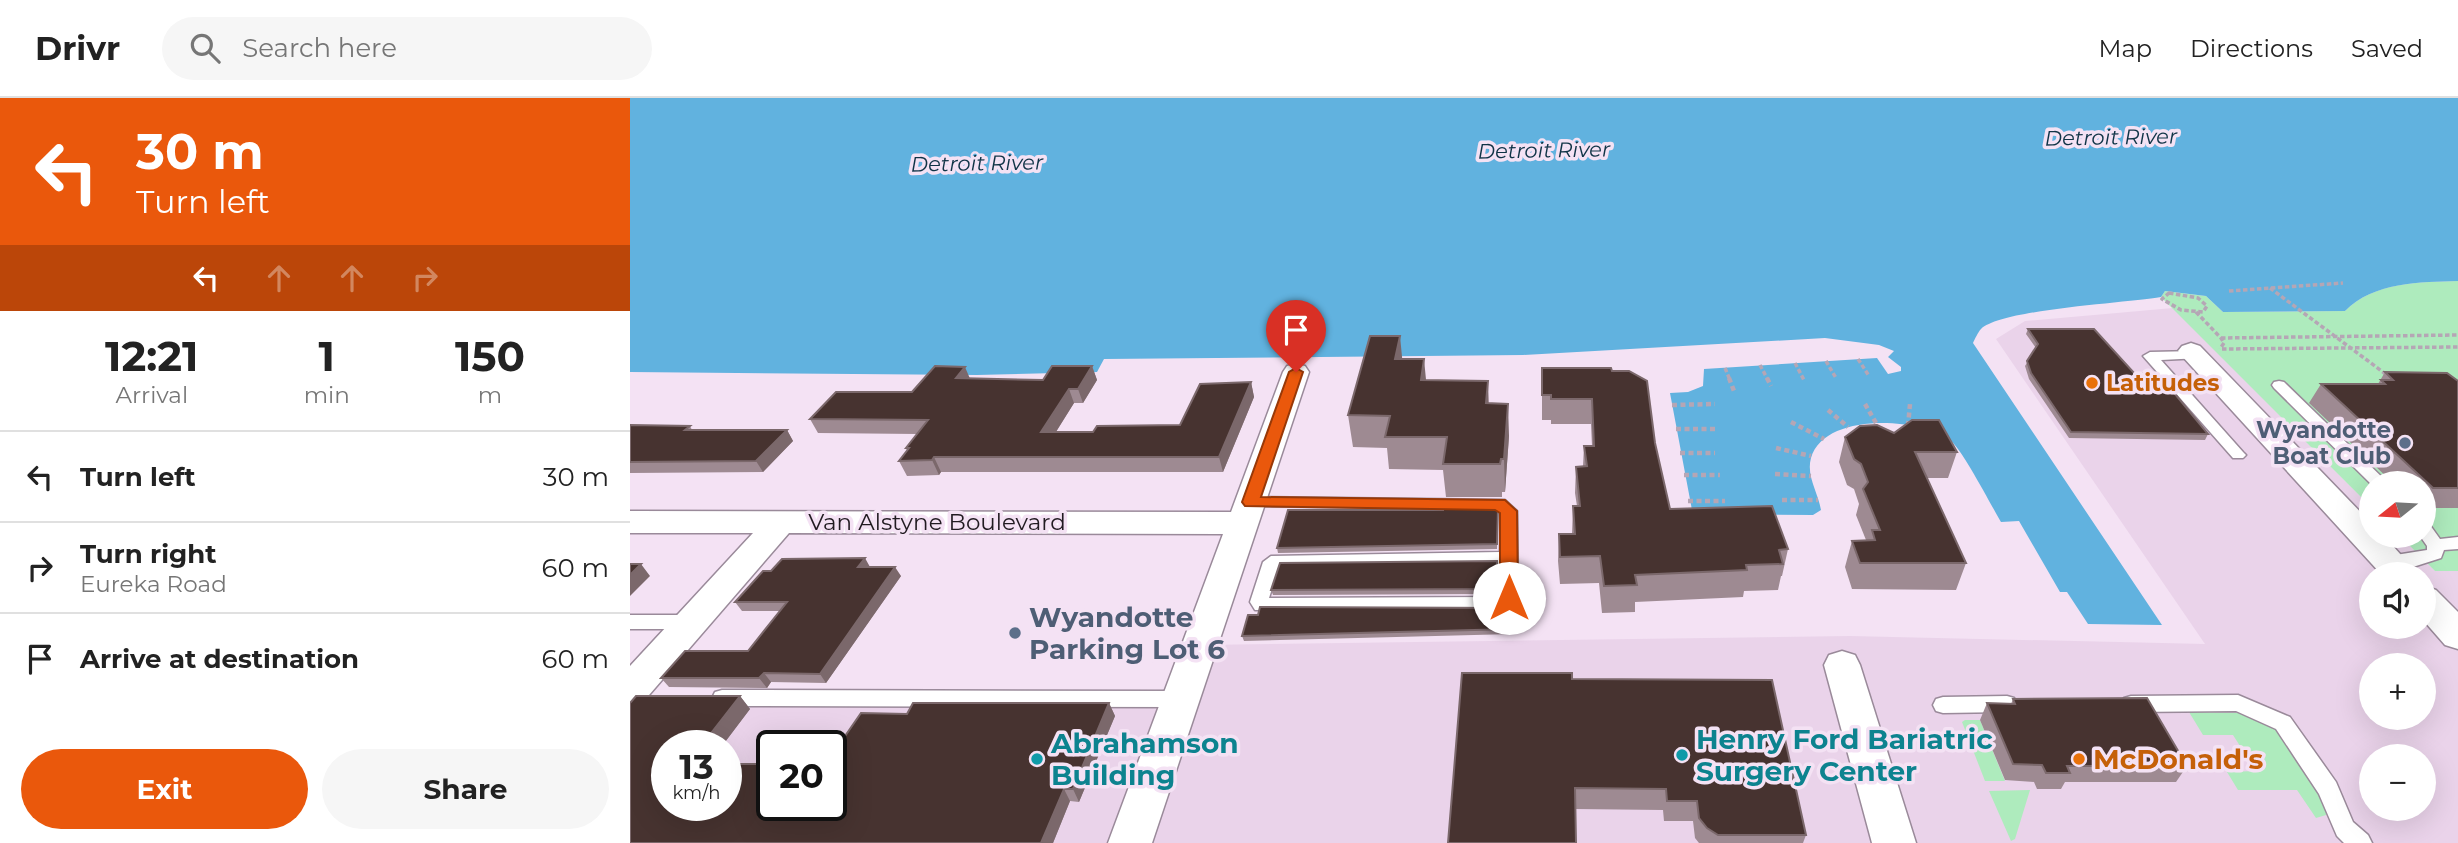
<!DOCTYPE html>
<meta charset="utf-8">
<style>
:root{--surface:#fff;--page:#f6f6f6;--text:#222;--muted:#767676;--line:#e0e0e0;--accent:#ea580c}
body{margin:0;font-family:Montserrat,sans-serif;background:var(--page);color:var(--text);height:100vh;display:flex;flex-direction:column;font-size:26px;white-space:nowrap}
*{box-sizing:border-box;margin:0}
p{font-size:23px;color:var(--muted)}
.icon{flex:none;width:38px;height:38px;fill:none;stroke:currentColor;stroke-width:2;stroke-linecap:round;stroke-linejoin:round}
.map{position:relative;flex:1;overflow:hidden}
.drawer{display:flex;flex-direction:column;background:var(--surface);width:630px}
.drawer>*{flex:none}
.banner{background:#ea580c;color:#fff;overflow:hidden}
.needle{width:46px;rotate:252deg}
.buttons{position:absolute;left:1729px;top:373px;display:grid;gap:14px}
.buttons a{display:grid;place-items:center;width:77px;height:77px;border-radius:50%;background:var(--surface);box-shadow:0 7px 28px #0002;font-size:35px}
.speed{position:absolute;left:21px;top:632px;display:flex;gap:14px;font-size:35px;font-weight:700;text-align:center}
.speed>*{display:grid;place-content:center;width:91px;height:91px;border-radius:50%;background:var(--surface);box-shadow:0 7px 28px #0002;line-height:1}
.speed small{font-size:18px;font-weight:400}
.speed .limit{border:4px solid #111;border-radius:10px;background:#fff;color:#111}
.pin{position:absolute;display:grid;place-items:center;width:60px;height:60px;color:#fff;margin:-72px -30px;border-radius:50% 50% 50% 0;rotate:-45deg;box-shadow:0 0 7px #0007}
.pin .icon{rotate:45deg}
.me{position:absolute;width:77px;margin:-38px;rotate:0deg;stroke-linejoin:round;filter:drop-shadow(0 0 5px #0008)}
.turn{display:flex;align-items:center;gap:24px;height:147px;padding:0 21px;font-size:32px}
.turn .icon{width:91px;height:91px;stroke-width:2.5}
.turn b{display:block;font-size:49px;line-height:60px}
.lanes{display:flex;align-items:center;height:66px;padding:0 21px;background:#0003;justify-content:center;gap:35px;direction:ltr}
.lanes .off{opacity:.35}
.eta{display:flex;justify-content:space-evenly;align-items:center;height:119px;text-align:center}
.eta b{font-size:42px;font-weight:700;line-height:49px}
.primary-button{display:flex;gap:14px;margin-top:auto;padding:14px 21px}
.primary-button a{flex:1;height:80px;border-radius:42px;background:var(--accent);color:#fff;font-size:28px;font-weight:700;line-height:80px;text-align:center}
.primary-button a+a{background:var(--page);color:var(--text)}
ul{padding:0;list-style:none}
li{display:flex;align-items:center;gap:21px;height:91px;padding:0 21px;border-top:2px solid var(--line)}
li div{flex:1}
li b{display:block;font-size:26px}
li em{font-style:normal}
header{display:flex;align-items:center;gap:42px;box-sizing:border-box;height:98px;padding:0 35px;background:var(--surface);border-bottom:2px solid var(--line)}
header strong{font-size:33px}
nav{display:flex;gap:38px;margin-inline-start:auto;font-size:24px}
.search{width:490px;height:63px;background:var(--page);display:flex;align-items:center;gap:18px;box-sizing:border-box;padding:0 24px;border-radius:38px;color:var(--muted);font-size:26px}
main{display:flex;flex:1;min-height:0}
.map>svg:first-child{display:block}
.built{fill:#ead3ea;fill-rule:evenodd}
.green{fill:#aeebbd}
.water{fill:#61b2df}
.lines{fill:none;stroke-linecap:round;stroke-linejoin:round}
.lane-casing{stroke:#9a8a9a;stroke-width:3}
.street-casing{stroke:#9a8a9a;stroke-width:3}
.path-far1{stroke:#b5a6b5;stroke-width:3.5;stroke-dasharray:4.5 2.5;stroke-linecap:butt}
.path{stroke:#b5a6b5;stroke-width:4.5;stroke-dasharray:5 3.5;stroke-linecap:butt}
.lane{fill:#fff;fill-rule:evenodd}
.street{fill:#fff;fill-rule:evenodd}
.wall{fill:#9e8a92}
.shaded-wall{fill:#7b686b}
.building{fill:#473330;stroke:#7b686b;stroke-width:2}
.route{fill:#ea580c;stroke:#983908;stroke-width:2}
.food-dot{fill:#e8710a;stroke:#f4e2f4;stroke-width:2.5}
.service-dot{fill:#5c6f8a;stroke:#f4e2f4;stroke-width:2.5}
.culture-dot{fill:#0f9aa8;stroke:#f4e2f4;stroke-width:2.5}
.labels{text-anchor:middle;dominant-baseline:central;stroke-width:7;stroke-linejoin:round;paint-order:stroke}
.far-water-label{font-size:21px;font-style:italic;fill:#0f3346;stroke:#f4e2f4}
.food-label{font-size:23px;font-weight:bold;fill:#c56008;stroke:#f4e2f4;text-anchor:start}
.service-label{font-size:23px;font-weight:bold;fill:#4e5e75;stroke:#f4e2f4;text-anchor:end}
.street-label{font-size:23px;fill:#211b21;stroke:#f4e2f4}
.near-service-label{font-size:28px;font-weight:bold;fill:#4e5e75;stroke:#f4e2f4;text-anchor:start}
.near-culture-label{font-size:28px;font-weight:bold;fill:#0d838f;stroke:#f4e2f4;text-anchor:start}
.near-food-label{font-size:28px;font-weight:bold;fill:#c56008;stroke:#f4e2f4;text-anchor:start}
</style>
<header>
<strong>Drivr</strong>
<div class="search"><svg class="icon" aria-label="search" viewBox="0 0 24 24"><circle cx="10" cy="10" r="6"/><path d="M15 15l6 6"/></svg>Search here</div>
<nav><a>Map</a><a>Directions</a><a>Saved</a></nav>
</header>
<main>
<section class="drawer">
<div class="banner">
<div class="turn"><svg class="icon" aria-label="left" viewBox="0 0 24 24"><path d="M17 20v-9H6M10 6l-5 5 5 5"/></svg><div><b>30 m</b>Turn left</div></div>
<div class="lanes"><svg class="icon" aria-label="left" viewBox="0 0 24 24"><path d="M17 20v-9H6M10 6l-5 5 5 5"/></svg><svg class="icon off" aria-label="ahead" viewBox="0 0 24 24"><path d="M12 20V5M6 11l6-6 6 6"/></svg><svg class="icon off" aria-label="ahead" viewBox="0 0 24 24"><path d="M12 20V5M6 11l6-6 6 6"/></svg><svg class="icon off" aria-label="right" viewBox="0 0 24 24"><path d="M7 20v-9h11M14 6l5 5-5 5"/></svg></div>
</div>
<div class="eta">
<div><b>12:21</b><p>Arrival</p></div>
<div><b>1</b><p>min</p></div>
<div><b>150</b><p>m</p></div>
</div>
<ul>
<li><svg class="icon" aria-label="left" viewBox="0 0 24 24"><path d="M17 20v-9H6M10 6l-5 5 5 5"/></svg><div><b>Turn left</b></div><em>30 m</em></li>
<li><svg class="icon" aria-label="right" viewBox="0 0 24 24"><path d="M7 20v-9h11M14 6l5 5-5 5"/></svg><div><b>Turn right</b><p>Eureka Road</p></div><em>60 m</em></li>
<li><svg class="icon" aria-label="arrive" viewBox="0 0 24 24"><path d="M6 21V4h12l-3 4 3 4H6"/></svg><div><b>Arrive at destination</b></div><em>60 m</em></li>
</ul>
<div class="primary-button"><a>Exit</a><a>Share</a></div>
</section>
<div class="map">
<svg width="1828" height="745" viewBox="0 0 1828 745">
<rect width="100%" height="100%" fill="#f4e2f4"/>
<path class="built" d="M1543,210L1741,409V438H1770L1805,473H1828V745H0V600L551,601L570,547L1220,538L1575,546L1366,241L1395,223ZM1741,476H1794V528H1741ZM1741,567H1794V620H1741ZM37,648H96V707H37ZM142,648H201V707H142ZM1741,658H1794V710H1741Z"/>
<path class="green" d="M1828,183V473H1805L1770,438H1794V385H1741V409L1531,199L1535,193L1576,198L1593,214L1715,213C1743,184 1790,184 1828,183Z
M1559,614L1615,615L1646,629L1694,693L1698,712L1696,717L1686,720L1667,692H1608L1597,674L1626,673L1603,637H1573Z
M1335,622H1350L1375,683H1355L1332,624Z
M1400,692L1385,741L1381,743L1359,693Z"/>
<path class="water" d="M0,0H1828V183C1791,184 1743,184 1715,213L1593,214L1576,198L1535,193L1531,199C1497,205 1372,211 1351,231C1348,234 1345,241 1343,245L1532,527L1458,526L1437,494H1430L1389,423L1371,424C1361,407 1332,351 1320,342C1289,319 1194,314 1181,360C1176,378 1188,394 1191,412L1183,417L1072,416L1062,412L1040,295L1058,294L1073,288L1074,271L1247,260L1258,276L1271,273V269L1258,259L1264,253L1249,247L1195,240L893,257L474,261L467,274L347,277L0,274Z"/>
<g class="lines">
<g class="lane-casing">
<path id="lane" d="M1566,253L1571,254L1573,257L1571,260L1531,262L1613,354L1616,357L1613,360H1603L1513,258L1520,254Z
M1649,283L1654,284L1758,385L1741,386L1644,290L1642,287L1644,284Z
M621,399L875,402L887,413L888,500L885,505L863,513L625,512L620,504L633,464L641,458L870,454L871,415L865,411L615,408L613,404L615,400ZM870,466V496L862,499L639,500L649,468Z
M1794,425L1800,427L1810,441L1828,439V451L1814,452L1811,460L1786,468L1753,467L1750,463L1753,459L1797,452V448L1790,438H1794Z
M0,517H61L68,519L70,524L68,529L61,531H0Z
M92,592L552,593L559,595L562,601L559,607L552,609L92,608L85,606L82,600L85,594Z
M1608,597L1660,619L1706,684L1723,724L1738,737L1742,745H1714L1707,738L1689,696L1646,631L1606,613L1501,614L1494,612L1491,606L1494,600L1501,598Z
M1377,598L1384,600L1387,606L1384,612L1377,614L1313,615L1306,613L1303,607L1306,601L1313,599Z"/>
</g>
<g class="street-casing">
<path id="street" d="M1561,245L1570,248L1741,425V438H1754L1788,476H1751L1552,258L1548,253L1552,248Z
M666,266L675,268L679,274L522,745H478L593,436L159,435L13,604L0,608V568L123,435H0V413L601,414L653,274L657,268Z
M1794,488L1806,492L1828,514V551L1815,547L1794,523Z
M1212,553L1225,557L1230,567L1286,745H1242L1194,567L1199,557Z"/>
</g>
<path class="path-far1" d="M1640,190L1757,277
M1599,193L1713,185
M1539,195L1568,200L1577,208L1573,214L1551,212L1532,201Z
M1566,214L1591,240L1594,245L1590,251
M1591,240L1828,237
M1592,251L1828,249
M1228,261L1239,278
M1196,263L1206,280
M1165,265L1174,282
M1130,267L1138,282
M1095,270L1100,282"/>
<path class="path" d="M1099,280L1104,293
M1137,280L1141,288
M1235,306L1246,325
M1042,307L1085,306
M1198,312L1218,329
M1161,324L1194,341
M1278,328L1280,306
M1046,331H1085
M1146,350L1181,358
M1050,355H1085
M1145,376L1181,378
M1054,377H1090
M1152,402H1188
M1058,403H1095"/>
<use href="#lane" class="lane"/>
<use href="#street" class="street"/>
</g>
<path class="wall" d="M1398,231L1504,275L1578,336L1575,342L1439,340L1399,281L1395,268L1406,250L1396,236Z
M773,261L796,282L859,305L879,338L875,394H872V399H816L813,372L759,371L757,350L723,349L718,317Z
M462,268L467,282L453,305H444L426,334H463L550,327L621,284L624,299L593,374H311L309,377L277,378L269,363L277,353L276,350L287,336L188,335L180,321L282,294L340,281L413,282Z
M912,270L982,273L1025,345L1040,411L1158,451L1152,478H1151L1148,492L1114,493L1113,499L1005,504V514L972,515L969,485L930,486L928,463L929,436H942L943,408H947L945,395L946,369L953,368L954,348H962L961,326H921V322H912Z
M1755,274L1828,283V410H1794V385H1763L1679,305L1691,286H1748Z
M0,327L60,328L62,332H157L163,343L133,374L0,375Z
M1264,335L1327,354L1318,380H1297L1336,465L1326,492L1222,491L1215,469L1222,443L1236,442L1226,417L1229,406L1224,391L1217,387L1209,364L1215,339Z
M868,411L867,451L648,455L647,450Z
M867,463V494L862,496L643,497L641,492Z
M240,469L271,478L196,585L141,584L137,590L39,589L31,580L118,553L150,513H112L105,504Z
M883,510V536L614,543L612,538Z
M942,581L1176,737L1173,745H1069L1065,740L1063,723H1034L1033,712L945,711Z
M6,598H110L120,611L92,648H37V707H96V666H142V707H201V648H156L161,641H213L231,615L277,616L283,605H479L485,618L449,704L440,703L423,745H0V605Z
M1383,601L1557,668L1546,684H1435L1431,691H1407L1404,684L1375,682L1350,622L1357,605L1381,606Z"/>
<path class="shaded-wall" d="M770,238L773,269L765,261Z
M794,261L797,292L791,282Z
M462,268L467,282L453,305L448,291Z
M335,269L341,283L326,280Z
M858,283L859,314L856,305Z
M621,284L624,299L593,374L589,359Z
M439,291L444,305L417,348L411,334Z
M878,306L879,338L875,394L874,361Z
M157,332L163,343L133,374L126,363Z
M304,359L311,374L309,377L302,362Z
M235,460L240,469H228Z
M867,463V494L862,496L861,491Z
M11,466L20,478L0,498V477Z
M265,469L271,478L196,585L190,576Z
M134,575L141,584L137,590L129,580Z
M110,598L120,611L92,648H71Z
M479,605L485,618L449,704L443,691Z
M434,691L440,703L423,745H411Z"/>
<path class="building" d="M1398,231H1464L1504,275H1521L1529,284L1536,285L1578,336L1441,334L1401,275L1397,263L1408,246Z
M740,238H770L765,261H794L791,282L858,283L856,305L878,306L874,361H871L870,366H813L817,339H755L760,318L718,317Z
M305,268L335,269L326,280L413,282L422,268H462L448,291H439L411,334H463L467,328L550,327L570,286L621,284L589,359H304L302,362L269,363L279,350H276L298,322L180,321L206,294H282Z
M912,270H981L982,273H999L1017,283L1025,345L1040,411L1142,408L1158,451L1149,452L1153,466L1116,467L1117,472L1005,477L1007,487L974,488L970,458L930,459L929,436H945L943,408H950L946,369L957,368L954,348H964L962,301H921V297H912Z
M1755,274L1817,275L1828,283V390H1803L1691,286H1755L1751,282H1763Z
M1282,322H1309L1327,354H1285L1336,465H1230L1222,443L1245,442L1242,432H1250L1233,391L1238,384L1231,366L1224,361L1215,339L1230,328L1247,327L1264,335Z
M0,327L60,328L55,332H157L126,363L0,364Z
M813,407L864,408L868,411L867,446L647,450L658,412H813Z
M235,460L228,469H265L190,576L134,575L129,580H31L55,553H118L157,504H105L133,473H141L152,461Z
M867,463V488L861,491L641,492L650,465Z
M0,466H11L0,477Z
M630,509L883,510V531L612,538L618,517H628Z
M832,575H942V581L1142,582L1176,737H1088L1077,730L1069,720L1067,703H1037L1036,691L945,690L946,745H818Z
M6,598H110L71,648H37V707H96V666H142V707H201V648H156L161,641H213L231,615L277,616L283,605H479L443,691H434L411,745H0V605Z
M1517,600L1557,668H1437L1440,675H1416L1412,667L1383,666L1357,605L1385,606L1383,601Z"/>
<path class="route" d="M666,270L673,274L631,399L875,402L887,413L888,500L885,504L879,506L870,500V415L865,412L615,408L612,404L659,274Z"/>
<g class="food-dot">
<circle cx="1462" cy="285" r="7"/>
<circle cx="1449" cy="661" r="7"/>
</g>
<g class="service-dot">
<circle cx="1775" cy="345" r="7"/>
<circle cx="385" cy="535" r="7"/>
</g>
<g class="culture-dot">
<circle cx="1052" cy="657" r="7"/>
<circle cx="407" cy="661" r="7"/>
</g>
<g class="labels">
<g class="far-water-label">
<text transform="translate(1481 39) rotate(-1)">Detroit River</text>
<text transform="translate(914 52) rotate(-1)">Detroit River</text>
<text transform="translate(347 65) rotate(-1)">Detroit River</text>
</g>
<g class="food-label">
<text x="1476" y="285">Latitudes</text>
</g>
<g class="service-label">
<text x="1761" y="332">Wyandotte<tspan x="1761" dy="26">Boat Club</tspan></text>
</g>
<g class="street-label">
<text x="307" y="424">Van Alstyne Boulevard</text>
</g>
<g class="near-service-label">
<text x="399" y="519">Wyandotte<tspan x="399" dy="32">Parking Lot 6</tspan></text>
</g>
<g class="near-culture-label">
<text x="1066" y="641">Henry Ford Bariatric<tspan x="1066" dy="32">Surgery Center</tspan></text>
<text x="421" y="645">Abrahamson<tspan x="421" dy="32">Building</tspan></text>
</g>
<g class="near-food-label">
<text x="1463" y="661">McDonald's</text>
</g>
</g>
</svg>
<div class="buttons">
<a><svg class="needle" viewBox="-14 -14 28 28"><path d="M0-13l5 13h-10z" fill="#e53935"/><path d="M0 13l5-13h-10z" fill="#767676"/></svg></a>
<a><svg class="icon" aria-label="sound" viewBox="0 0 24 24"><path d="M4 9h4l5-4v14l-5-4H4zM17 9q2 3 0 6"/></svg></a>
<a>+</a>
<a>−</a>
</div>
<div class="speed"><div>13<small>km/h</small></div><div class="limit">20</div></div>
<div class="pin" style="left:666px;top:274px;background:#d93025"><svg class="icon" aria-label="arrive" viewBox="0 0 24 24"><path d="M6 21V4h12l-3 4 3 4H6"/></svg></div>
<svg class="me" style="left:879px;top:500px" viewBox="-20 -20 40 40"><circle r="19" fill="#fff"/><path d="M0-13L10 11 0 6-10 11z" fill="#ea580c"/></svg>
</div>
</main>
